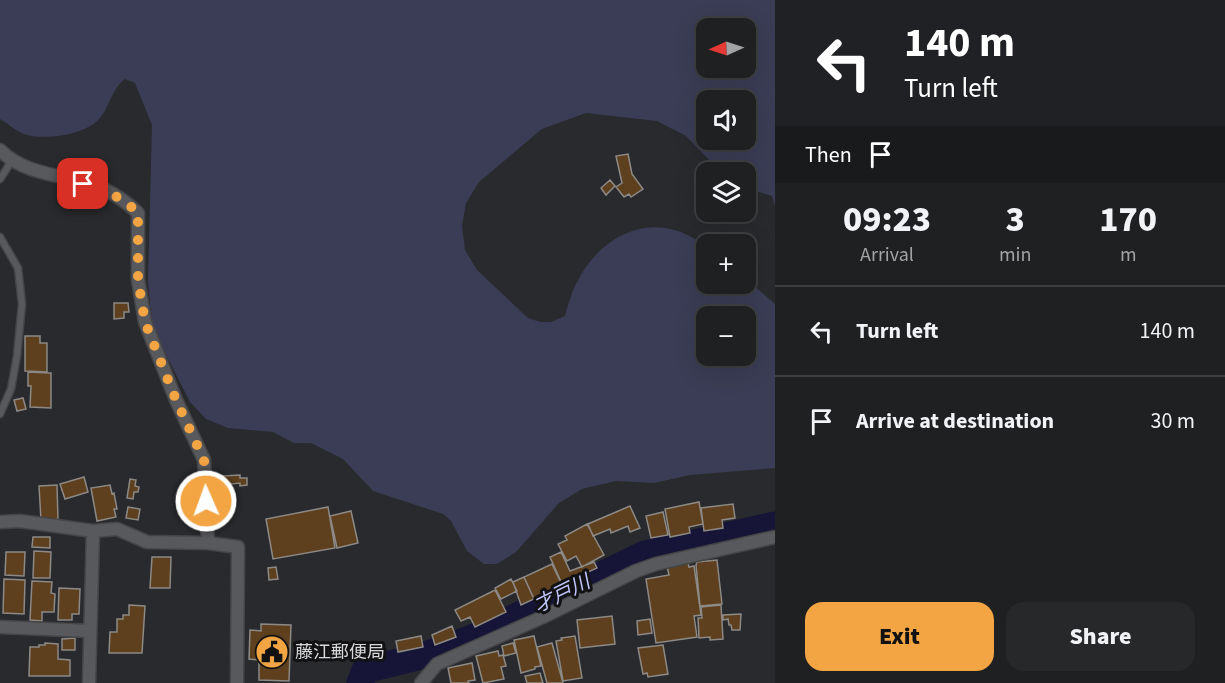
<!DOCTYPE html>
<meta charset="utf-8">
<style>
:root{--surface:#1f2022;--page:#27282a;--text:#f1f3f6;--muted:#a1a3a5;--line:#3c3e40;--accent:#f3a443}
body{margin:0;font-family:"Source Sans 3","Noto Sans JP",sans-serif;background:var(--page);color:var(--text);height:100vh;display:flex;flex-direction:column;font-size:22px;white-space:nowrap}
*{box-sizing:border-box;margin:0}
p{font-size:20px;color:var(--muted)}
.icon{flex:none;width:33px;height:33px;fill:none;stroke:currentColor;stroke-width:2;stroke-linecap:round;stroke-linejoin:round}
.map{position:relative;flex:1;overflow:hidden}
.side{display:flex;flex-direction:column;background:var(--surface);width:450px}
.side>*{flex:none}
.hud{background:#202124;color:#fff;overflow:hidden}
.needle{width:39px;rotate:267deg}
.fabs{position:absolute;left:696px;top:18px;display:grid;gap:12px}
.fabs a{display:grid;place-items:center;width:60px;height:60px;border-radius:12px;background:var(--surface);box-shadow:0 6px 24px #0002,0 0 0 2px var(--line);font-size:30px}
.pin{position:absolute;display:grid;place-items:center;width:51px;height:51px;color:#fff;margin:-26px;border-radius:12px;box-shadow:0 3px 9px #0006}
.me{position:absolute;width:66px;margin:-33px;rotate:358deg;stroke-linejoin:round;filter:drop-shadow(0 0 4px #0008)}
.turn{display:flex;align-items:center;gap:21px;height:126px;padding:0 30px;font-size:27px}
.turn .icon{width:78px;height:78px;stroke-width:2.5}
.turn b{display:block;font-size:42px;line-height:51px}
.then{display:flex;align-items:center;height:57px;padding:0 30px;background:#0003;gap:12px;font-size:22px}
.eta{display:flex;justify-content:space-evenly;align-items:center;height:102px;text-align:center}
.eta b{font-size:36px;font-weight:800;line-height:42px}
.primary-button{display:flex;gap:12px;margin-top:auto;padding:12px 30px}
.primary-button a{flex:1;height:69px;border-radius:18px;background:var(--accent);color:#111;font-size:24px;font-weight:800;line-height:69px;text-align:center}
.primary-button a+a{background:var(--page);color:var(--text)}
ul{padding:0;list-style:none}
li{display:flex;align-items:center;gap:18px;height:90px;padding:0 30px;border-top:2px solid var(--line)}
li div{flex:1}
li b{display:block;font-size:22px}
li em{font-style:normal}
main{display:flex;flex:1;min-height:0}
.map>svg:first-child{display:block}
.green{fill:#3b3d56;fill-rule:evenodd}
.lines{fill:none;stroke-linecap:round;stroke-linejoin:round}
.river{stroke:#161537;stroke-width:27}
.building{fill:#5e401e;stroke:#8c8986;stroke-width:1.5}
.service-casing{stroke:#454548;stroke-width:9}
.minor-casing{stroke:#454548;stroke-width:15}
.service{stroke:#58595c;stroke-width:6}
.minor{stroke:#58595c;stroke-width:12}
.route{stroke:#f3a443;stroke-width:10;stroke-dasharray:0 18}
.labels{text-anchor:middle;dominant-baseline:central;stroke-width:6;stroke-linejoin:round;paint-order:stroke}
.poi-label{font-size:18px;fill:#d7d8da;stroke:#121214;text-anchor:start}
.water-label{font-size:20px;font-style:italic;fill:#c0c5fb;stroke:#121214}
</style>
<main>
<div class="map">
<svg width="775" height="683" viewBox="0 0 775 683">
<rect width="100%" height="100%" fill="#292a2d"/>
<path class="green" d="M0,0H775V206L772,196L746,188V172H721L686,136L657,121L586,113L542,129L479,182L466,203L462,226L465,250L477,270L528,318L540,322H551L565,316C568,305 571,294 576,284C601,232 658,207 706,247V284H746V279L775,304V468L690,475L654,483L616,481L582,489L559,503L516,552L497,564H484L467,551L451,521L443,514L373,491L343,459L311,443H294L273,432L228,428L206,419L190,402L152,327L148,281L152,125L135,83L125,79C111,90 110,106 100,118C86,135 44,141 24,134C16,131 7,123 0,119ZM706,28H746V68H706ZM706,100H746V140H706ZM706,316H746V356H706Z"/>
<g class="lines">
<path class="river" d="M360,683L365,670L422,656L470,639L645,554L775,525"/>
</g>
<path class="building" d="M628,154L632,174L643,189L631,197L629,194L624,197L616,187L622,183L616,156Z
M610,180L615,186L606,195L601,188Z
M114,303H128L129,312H124V318L114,319Z
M25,336H40V343H47V372L25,371Z
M28,372L51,373V408L30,407L31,386H28Z
M23,398L26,409L17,411L14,400Z
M240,475V478H247V485L240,486V483L223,485L222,476Z
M84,477L88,492L65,499L60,484Z
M130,479L136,480L135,486L139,487L138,492H134L133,499L127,498Z
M57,485L58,519L41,520L39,486Z
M110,485L112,494L114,493L117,509H114L116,517L97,521L91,488Z
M699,502L703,524L689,527L690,533L670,537L665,509Z
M733,504L735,518L722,520L723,528L704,531L701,508Z
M630,506L640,528L630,532L628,526L611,533L610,529L593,536L588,524Z
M128,507L140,509L138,520L126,518Z
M328,507L335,548L273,559L266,519Z
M351,511L358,543L337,548L330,516Z
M663,512L668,535L651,538L646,516Z
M587,524L604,555L582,567L576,556L567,561L558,544L567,540L565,536Z
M33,537H50V548L32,547Z
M34,551L51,552L50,578H33Z
M6,552H25L24,576L5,575Z
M561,552L570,571L594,562L597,568L562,584L550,557Z
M152,557H171L170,588H150Z
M717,560L722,604L700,606L696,565L697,562Z
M688,563L689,567L694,566L701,615L694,616L697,637L656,643L646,579L669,575L667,566Z
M552,564L562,585L534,599L524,577Z
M276,567L278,579L269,580L268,568Z
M524,577L534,599L521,605L513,582Z
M4,579L25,580L24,614L3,613Z
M511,579L517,591L501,599L495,588Z
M32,581L52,582L51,593L55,594L54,612H42V621L30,620Z
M59,588L80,589L79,614H72V620H58Z
M495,590L506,612L475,627L470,617L461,621L455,610Z
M129,605L145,606L142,653H109L110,632H117V619H123V615H129Z
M721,605L723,639L710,640V637L699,638L698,618H702L701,607Z
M741,614L740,630H732L731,625H729L728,619L723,620V615Z
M612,616L615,644L580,648L577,620Z
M650,619L652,633L638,635L637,621Z
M261,624L291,625L289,681L259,680V660L249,659L250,630L261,631Z
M452,626L456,637L435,645L432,635Z
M421,636L423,647L398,652L396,641Z
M534,636L541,666L535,667V669L521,673L514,640Z
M575,636L582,678L563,681L556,641L562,640L561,638Z
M75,638V650H62V639Z
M45,643L58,644V659L70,660V676H29L30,647H39V645H45Z
M513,643L516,653L504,656L502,646Z
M552,643L563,683H547L537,647Z
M663,645L668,674L648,677L647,673L643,674L638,648Z
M498,651L499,656L503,655L506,666L501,667L504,679L483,683L476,656Z
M472,663L475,680L468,681L469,683H451L448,668Z
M540,673L543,683H527L525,676Z"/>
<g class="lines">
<g class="service-casing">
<path id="service" d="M0,179L11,162
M0,237L18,268L22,304L17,356L11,389L0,414"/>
</g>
<g class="minor-casing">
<path id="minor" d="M0,150C28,178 70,174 104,189C116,195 129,204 138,213V280L145,322L176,400L204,460L208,543
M0,522L20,521L93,531L117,529L147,542L208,543L238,547L237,683
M0,627L90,631
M89,683L93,531
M421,683L437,664L543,617L636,571L656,564L775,537"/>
</g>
<use href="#service" class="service"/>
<use href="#minor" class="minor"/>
</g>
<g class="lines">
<path class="route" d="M83,184C104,189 123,198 138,213V280L145,322L176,400L204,460L206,501"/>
</g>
<defs>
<g id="civic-disc" transform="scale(1.725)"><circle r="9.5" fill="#f3a443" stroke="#121214"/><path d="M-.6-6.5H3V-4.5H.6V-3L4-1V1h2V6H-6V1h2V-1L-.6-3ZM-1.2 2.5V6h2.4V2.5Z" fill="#111"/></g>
</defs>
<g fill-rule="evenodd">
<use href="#civic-disc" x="272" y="652"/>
</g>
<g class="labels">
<g class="poi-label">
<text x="295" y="652">藤江郵便局</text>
</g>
<g class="water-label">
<text transform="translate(562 594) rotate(-26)">才戸川</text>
</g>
</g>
</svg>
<div class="fabs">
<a><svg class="needle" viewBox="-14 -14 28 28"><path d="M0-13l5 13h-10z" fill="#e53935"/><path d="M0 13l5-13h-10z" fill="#a1a3a5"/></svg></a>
<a><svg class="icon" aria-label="sound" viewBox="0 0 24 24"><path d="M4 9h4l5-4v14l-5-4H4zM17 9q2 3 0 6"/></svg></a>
<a><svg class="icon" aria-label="layers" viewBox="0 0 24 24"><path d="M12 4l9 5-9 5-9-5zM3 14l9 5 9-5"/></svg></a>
<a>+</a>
<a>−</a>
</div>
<div class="pin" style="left:83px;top:184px;background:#d93025"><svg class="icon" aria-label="arrive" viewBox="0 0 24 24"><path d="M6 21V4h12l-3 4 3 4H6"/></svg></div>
<svg class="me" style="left:206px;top:501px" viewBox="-20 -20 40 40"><circle r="17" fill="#f3a443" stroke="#fff" stroke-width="3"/><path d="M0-11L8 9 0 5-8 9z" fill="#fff"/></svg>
</div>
<section class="side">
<div class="hud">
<div class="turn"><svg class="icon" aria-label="left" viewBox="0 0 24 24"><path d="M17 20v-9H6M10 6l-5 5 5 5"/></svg><div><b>140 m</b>Turn left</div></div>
<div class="then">Then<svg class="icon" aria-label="arrive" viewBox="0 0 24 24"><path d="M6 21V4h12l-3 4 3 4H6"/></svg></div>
</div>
<div class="eta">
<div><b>09:23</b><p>Arrival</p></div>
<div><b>3</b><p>min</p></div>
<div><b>170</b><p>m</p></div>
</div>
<ul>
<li><svg class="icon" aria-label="left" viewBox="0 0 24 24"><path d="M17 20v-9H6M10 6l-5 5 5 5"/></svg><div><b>Turn left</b></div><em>140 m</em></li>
<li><svg class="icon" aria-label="arrive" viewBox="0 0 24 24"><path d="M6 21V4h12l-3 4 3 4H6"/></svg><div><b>Arrive at destination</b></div><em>30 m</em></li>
</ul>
<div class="primary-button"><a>Exit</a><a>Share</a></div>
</section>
</main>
